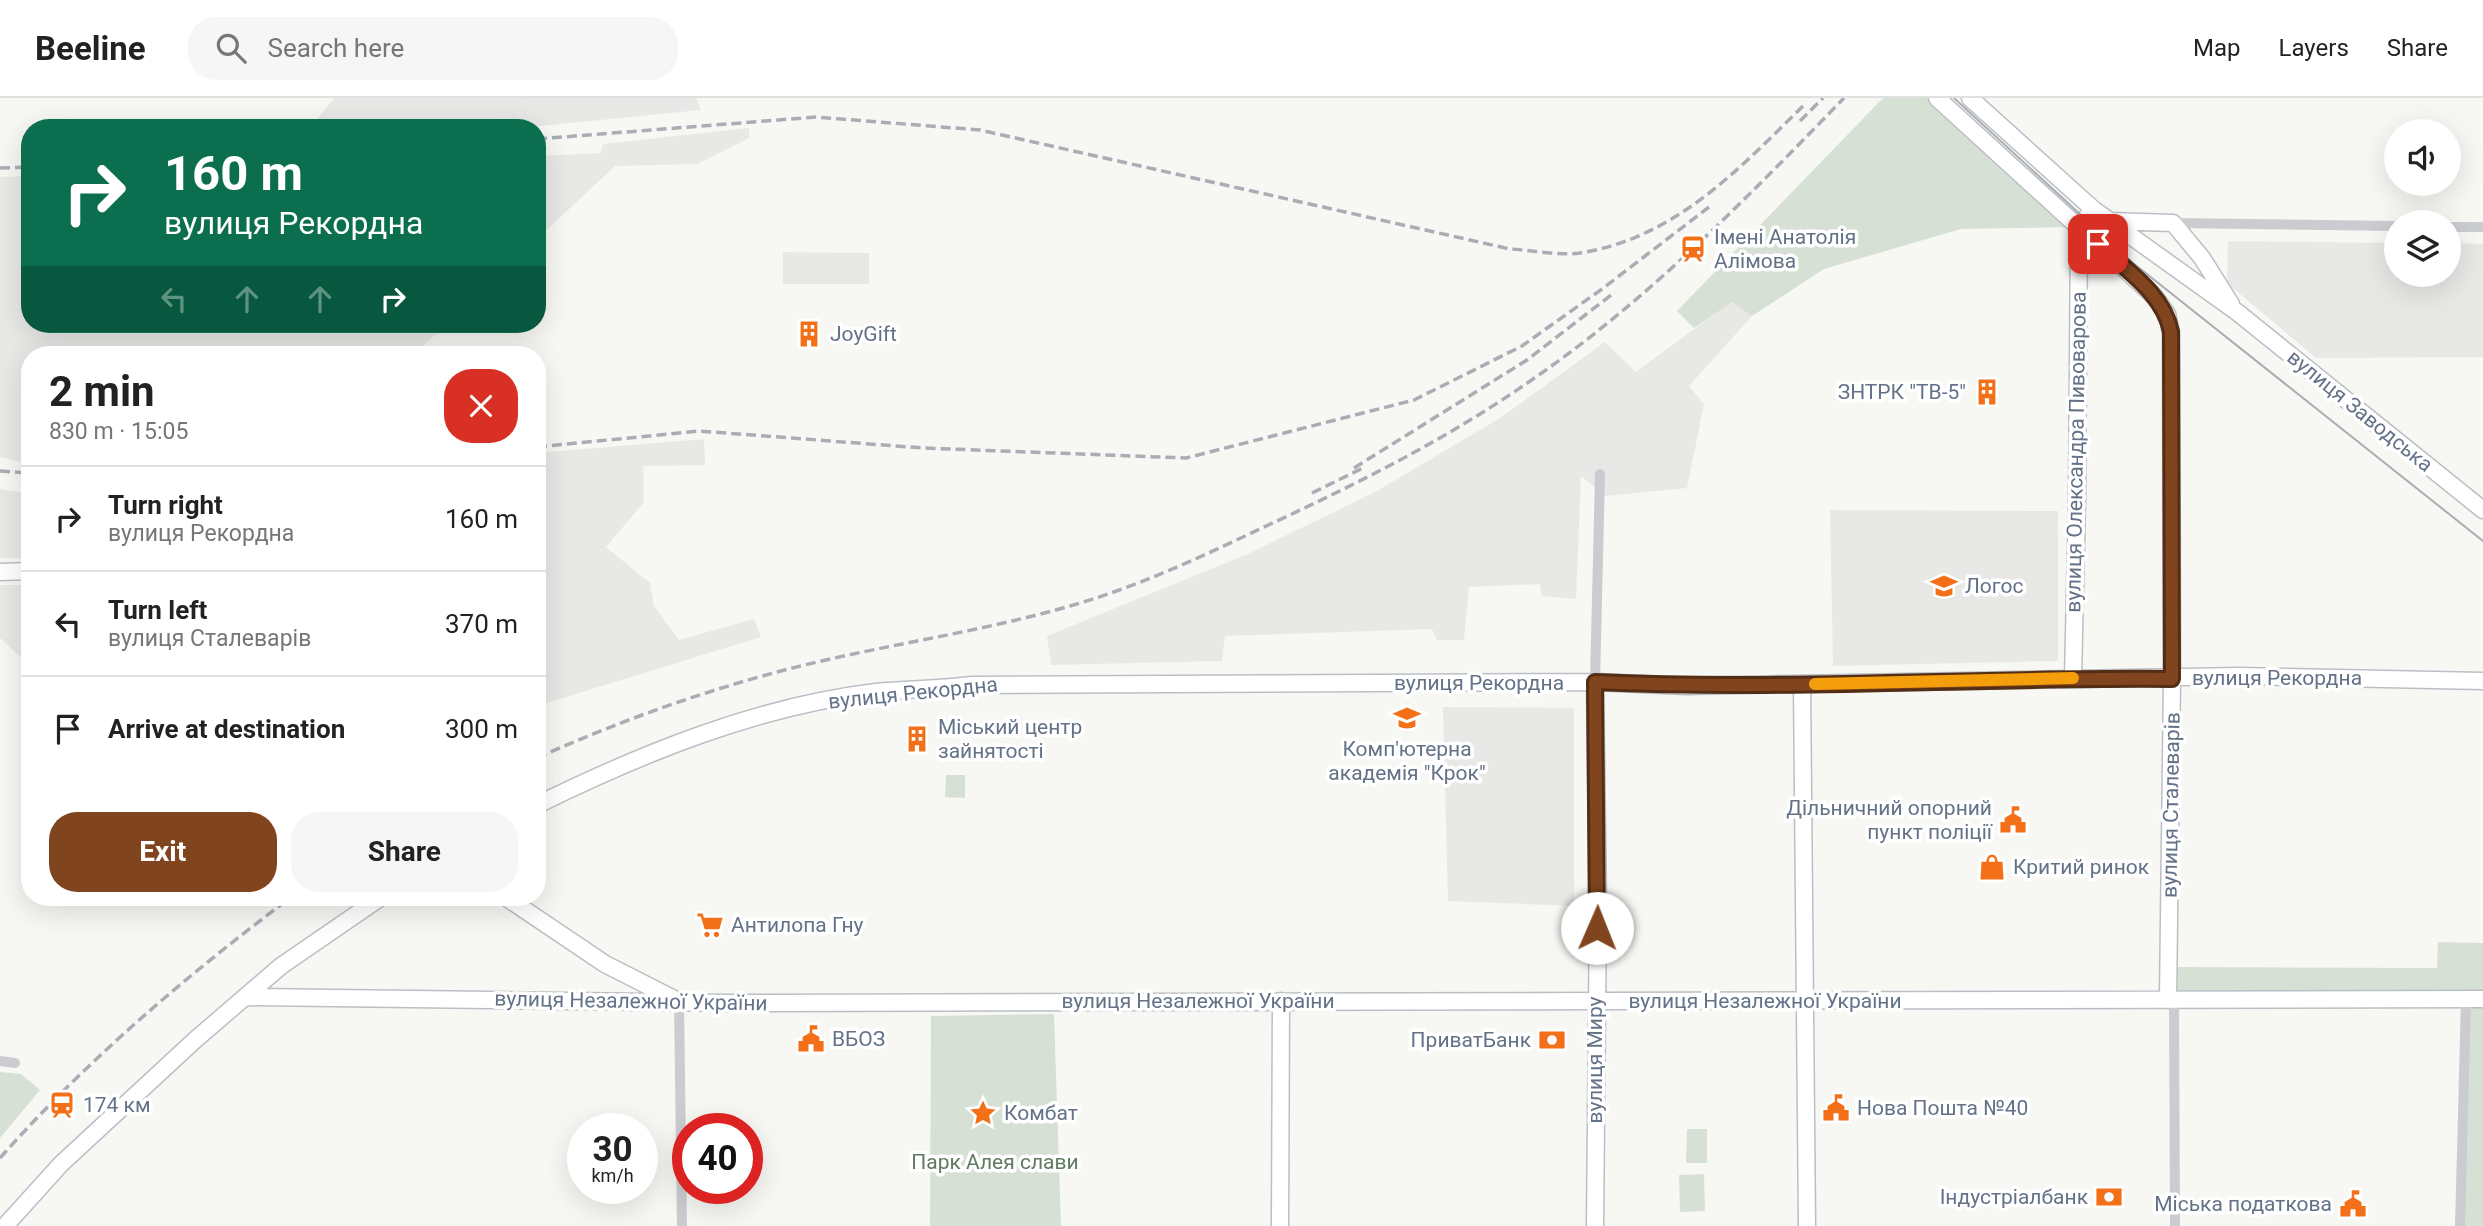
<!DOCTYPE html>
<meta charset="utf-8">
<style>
:root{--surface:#fff;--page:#f6f6f6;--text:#222;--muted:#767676;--line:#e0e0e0;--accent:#80451e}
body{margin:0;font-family:Roboto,sans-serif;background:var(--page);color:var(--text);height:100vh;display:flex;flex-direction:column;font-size:26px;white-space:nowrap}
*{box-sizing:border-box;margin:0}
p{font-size:23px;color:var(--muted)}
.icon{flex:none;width:38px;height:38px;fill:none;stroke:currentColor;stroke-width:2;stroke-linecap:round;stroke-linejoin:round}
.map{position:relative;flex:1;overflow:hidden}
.side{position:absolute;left:21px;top:248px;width:525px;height:560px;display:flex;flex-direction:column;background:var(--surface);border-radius:28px;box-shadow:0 7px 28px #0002}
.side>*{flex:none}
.guide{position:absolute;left:21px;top:21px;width:525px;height:214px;border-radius:28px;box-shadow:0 7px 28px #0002;background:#0b6e4f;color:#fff;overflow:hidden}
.fabs{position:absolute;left:2384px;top:21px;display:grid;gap:14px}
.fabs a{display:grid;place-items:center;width:77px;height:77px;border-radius:50%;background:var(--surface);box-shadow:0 7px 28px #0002;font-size:35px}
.speed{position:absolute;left:567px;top:1015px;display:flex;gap:14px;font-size:35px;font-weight:700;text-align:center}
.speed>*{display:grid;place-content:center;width:91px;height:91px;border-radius:50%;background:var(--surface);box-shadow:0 7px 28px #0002;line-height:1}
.speed small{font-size:18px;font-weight:400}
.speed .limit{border:10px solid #d22;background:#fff;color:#111}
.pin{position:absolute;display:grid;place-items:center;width:60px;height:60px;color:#fff;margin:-30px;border-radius:14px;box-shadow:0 4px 10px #0006}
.me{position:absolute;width:77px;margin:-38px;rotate:1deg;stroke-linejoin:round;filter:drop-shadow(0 0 5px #0008)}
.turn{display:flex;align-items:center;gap:24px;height:147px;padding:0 28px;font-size:32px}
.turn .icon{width:91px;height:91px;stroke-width:2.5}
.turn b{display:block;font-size:49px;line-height:60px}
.lanes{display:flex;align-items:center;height:66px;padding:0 28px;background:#0003;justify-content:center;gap:35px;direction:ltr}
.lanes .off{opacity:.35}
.round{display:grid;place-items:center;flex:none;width:74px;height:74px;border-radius:28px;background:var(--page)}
.head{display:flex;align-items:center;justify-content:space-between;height:119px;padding:0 28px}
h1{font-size:42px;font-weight:700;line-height:52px}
.action{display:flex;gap:14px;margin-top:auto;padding:14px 28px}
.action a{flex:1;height:80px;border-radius:28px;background:var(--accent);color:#fff;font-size:28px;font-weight:700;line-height:80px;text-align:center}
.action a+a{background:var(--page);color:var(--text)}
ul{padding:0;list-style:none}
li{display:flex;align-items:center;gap:21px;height:105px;padding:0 28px;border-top:2px solid var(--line)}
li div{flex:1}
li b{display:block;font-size:26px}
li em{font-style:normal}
header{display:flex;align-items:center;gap:42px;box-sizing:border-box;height:98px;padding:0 35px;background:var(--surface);border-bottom:2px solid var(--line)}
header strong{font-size:33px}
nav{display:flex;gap:38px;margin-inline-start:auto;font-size:24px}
.search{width:490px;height:63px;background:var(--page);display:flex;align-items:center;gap:18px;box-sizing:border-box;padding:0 24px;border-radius:28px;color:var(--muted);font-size:26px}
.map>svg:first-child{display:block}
.built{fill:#e8e8e7}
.green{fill:#d7e0d5}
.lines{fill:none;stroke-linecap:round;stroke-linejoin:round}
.secondary-casing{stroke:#bbbfc5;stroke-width:19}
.street{stroke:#caccd0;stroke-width:10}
.secondary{stroke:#fff;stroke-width:16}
.tram{stroke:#a9adb4;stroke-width:2}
.rail{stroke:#a9adb4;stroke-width:3.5;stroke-dasharray:10 5;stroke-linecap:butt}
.route-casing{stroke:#532d14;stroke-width:18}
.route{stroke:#80451e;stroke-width:12}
.slow{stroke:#f59e0b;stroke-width:12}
.labels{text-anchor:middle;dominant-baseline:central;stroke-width:7;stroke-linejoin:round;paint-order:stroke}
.poi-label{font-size:21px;fill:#647288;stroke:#fff;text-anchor:start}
.street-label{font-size:21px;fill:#647288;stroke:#fff}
.park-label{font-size:21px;fill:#607a5f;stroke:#fff}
</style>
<header>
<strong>Beeline</strong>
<div class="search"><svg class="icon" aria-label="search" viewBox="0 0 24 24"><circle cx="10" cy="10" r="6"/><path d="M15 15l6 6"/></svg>Search here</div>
<nav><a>Map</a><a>Layers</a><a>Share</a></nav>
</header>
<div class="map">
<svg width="2483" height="1128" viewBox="0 0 2483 1128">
<rect width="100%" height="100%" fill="#f7f8f4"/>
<path class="built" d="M334,0H696L701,12L520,30H310Z
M749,30V40L697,66L615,68L537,141V58L601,55L603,46Z
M30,78V226H447L413,257H30V366L0,359V79Z
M2228,143L2396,145V177H2448V145L2483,146V259L2316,260L2227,185Z
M783,154L869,155V186H783Z
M1732,203L1752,218L1689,288L1704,306L1687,390L1605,398L1581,378L1576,501L1542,498L1540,486L1469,489L1464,542H1437L1432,531L1225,538L1222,563L1051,567L1047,538L1250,455L1377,393L1500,320L1605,244L1636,274Z
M704,341L705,367L643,368L644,404L606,449L650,485L654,508L679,542L754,521L761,539L537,608V355Z
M0,391L30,396V460H0Z
M1830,412L2058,413V563L1833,568Z
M0,487H30V568L0,540Z
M1443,609L1574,610V808L1448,803Z"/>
<path class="green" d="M1883,0H1937L2079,129L1961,131L1824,171L1752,218L1732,204L1694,230L1677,213Z
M946,677H965V700L945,699Z
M2438,844L2483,845V896L2177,895V869L2437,870Z
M2466,901H2483V1128H2460Z
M1054,916L1061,1128H930L931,918Z
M0,974L21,976L40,992L0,1040Z
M1687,1031H1707V1065H1686Z
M1704,1076L1705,1113L1680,1114L1679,1077Z"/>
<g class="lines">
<g class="secondary-casing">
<path id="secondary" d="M1937,0L2155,199L2167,216L2171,234L2172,581L2168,902
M1970,0L2093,111
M2109,123L2173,125L2202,160L2231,206
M2079,129L2093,111L2237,214L2483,412
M0,474L30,473
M2073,580L2077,404L2079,129
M1802,586L1807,1128
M537,707C643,655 758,608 876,594C908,591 940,591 972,587L1595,584L1686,588L2239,578L2483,583
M507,800L605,866L674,901
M245,899L729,905L2483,901
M5,1128L61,1066L195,942L281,868L380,800
M1280,1128L1281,903
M1595,1128L1598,808L1595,584"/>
</g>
<path class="street" d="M2173,125L2396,128
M2448,129H2483
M1595,584L1600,376
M2174,902L2175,1128
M679,903L682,1128
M0,963L15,965
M2460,1128L2466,901"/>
<use href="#secondary" class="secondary"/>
<path class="tram" d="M1954,0L2133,165L2483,443"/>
<path class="rail" d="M1800,23L1823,0
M537,41L816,19L980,32L1510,151C1532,152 1558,158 1580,155C1675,140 1738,72 1803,8
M0,70L30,69
M537,349L699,333L923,350L1186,360L1414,302L1522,248L1602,191L1709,109
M1354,370L1527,262L1615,194
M0,373L30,375
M1312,395L1365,369
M537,660C615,625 695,596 777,574C874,548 973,536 1070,508C1137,489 1201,459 1264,429C1357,386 1449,340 1533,281C1648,202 1747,100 1844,0
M0,1060C87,962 186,878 290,800"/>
</g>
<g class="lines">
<g class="route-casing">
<path id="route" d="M1597,830L1595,584C1787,593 1980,579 2172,581L2171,234C2164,196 2126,172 2098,146"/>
</g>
<use href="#route" class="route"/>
<path class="slow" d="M1815,586L2073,580"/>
</g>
<defs>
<g id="station-bare" transform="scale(2.1)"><path d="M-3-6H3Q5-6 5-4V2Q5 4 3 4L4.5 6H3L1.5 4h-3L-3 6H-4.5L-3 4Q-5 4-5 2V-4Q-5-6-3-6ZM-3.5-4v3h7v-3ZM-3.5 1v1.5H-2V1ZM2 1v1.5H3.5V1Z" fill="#f37018" stroke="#fff" stroke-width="2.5" paint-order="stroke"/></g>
<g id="building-bare" transform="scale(2.1)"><path d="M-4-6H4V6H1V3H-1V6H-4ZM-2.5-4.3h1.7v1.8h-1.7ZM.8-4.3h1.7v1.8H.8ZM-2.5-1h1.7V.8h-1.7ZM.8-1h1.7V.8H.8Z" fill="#f37018" stroke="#fff" stroke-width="2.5" paint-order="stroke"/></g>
<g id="school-bare" transform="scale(2.1)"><path d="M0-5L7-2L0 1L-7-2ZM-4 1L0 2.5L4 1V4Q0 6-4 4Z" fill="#f37018" stroke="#fff" stroke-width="2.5" paint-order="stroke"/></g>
<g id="civic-bare" transform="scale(2.1)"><path d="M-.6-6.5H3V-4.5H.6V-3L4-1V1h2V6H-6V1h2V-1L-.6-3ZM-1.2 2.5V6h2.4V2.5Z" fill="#f37018" stroke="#fff" stroke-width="2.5" paint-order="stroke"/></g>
<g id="shop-bare" transform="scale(2.1)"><path d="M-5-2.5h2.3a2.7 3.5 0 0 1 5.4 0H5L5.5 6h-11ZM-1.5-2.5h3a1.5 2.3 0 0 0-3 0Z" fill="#f37018" stroke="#fff" stroke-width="2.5" paint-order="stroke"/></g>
<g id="supermarket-bare" transform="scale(2.1)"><path d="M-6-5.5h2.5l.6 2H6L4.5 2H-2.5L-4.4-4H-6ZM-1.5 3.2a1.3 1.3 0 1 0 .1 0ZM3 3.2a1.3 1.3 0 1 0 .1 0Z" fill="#f37018" stroke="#fff" stroke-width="2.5" paint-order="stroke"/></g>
<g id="bank-bare" transform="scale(2.1)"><path d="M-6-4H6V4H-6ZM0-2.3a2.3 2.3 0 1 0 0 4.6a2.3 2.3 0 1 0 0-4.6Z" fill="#f37018" stroke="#fff" stroke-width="2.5" paint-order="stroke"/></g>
<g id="sight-bare" transform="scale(2.1)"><path d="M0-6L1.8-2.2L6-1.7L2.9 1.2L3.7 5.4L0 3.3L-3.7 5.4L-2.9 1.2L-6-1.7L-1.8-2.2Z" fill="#f37018" stroke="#fff" stroke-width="2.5" paint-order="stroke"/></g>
</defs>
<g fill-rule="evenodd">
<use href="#station-bare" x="1693" y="151"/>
<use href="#building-bare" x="809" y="236"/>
<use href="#building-bare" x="1987" y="294"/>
<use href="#school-bare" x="1944" y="488"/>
<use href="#school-bare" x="1407" y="620"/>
<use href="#building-bare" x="917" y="641"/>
<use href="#civic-bare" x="2013" y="722"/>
<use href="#shop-bare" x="1992" y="769"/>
<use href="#supermarket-bare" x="710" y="827"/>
<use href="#civic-bare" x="811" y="941"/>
<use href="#bank-bare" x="1552" y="942"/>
<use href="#station-bare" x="62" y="1007"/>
<use href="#civic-bare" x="1836" y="1010"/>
<use href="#sight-bare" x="983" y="1015"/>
<use href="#bank-bare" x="2109" y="1099"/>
<use href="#civic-bare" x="2353" y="1106"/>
</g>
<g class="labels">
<g class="poi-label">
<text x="1714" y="139">Імені Анатолія<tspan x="1714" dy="24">Алімова</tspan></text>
<text x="830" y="236">JoyGift</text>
<text x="1966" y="294" text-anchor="end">ЗНТРК "ТВ-5"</text>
<text x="1965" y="488">Логос</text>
<text x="938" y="629">Міський центр<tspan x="938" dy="24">зайнятості</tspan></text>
<text x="1407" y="651" text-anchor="middle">Комп'ютерна<tspan x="1407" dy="24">академія "Крок"</tspan></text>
<text x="1992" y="710" text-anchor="end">Дільничний опорний<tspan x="1992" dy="24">пункт поліції</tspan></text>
<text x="2013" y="769">Критий ринок</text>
<text x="731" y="827">Антилопа Гну</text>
<text x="832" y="941">ВБОЗ</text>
<text x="1531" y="942" text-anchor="end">ПриватБанк</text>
<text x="83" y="1007">174 км</text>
<text x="1857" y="1010">Нова Пошта №40</text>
<text x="1004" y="1015">Комбат</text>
<text x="2088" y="1099" text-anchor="end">Індустріалбанк</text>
<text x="2332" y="1106" text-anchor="end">Міська податкова</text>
</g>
<g class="street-label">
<text transform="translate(2360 313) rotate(39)">вулиця Заводська</text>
<text transform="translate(2076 354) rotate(-89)">вулиця Олександра Пивоварова</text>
<text x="2277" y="580">вулиця Рекордна</text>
<text x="1479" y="585">вулиця Рекордна</text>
<text transform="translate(913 595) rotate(-6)">вулиця Рекордна</text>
<text transform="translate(2171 707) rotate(-89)">вулиця Сталеварів</text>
<text transform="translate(631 903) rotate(1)">вулиця Незалежної України</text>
<text x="1198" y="903">вулиця Незалежної України</text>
<text x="1765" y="903">вулиця Незалежної України</text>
<text transform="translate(1595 962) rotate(-90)">вулиця Миру</text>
</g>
<g class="park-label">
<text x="995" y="1064">Парк Алея слави</text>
</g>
</g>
</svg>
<div class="fabs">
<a><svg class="icon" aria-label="sound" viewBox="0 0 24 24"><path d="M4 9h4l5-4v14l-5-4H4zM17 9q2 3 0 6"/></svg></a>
<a><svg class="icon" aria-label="layers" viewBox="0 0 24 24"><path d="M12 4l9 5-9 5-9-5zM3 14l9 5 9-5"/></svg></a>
</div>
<div class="speed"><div>30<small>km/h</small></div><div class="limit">40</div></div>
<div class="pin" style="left:2098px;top:146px;background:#d93025"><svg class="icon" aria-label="arrive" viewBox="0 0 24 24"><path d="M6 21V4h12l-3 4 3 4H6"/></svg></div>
<svg class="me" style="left:1597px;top:830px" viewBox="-20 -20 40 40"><circle r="19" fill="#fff"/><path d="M0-13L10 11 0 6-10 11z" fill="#80451e"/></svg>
<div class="guide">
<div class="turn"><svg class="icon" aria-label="right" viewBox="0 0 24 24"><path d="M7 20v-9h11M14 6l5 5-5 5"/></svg><div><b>160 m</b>вулиця Рекордна</div></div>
<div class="lanes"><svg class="icon off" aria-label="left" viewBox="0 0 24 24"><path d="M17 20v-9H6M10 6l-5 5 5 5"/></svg><svg class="icon off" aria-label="ahead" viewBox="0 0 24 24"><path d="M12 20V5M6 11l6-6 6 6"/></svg><svg class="icon off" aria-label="ahead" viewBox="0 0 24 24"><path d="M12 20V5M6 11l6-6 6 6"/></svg><svg class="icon" aria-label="right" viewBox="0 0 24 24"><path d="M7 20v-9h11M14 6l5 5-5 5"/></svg></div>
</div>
<section class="side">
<div class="head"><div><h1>2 min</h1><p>830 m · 15:05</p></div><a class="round" style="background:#d93025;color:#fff"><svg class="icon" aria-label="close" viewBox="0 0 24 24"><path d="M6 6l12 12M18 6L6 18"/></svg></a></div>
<ul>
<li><svg class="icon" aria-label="right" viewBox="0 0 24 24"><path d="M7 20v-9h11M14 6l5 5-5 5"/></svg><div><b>Turn right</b><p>вулиця Рекордна</p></div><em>160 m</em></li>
<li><svg class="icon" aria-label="left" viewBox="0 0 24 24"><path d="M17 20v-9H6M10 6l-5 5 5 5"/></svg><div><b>Turn left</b><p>вулиця Сталеварів</p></div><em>370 m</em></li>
<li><svg class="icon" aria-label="arrive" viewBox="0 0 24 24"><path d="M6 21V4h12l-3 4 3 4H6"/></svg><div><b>Arrive at destination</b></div><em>300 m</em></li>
</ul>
<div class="action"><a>Exit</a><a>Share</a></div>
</section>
</div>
